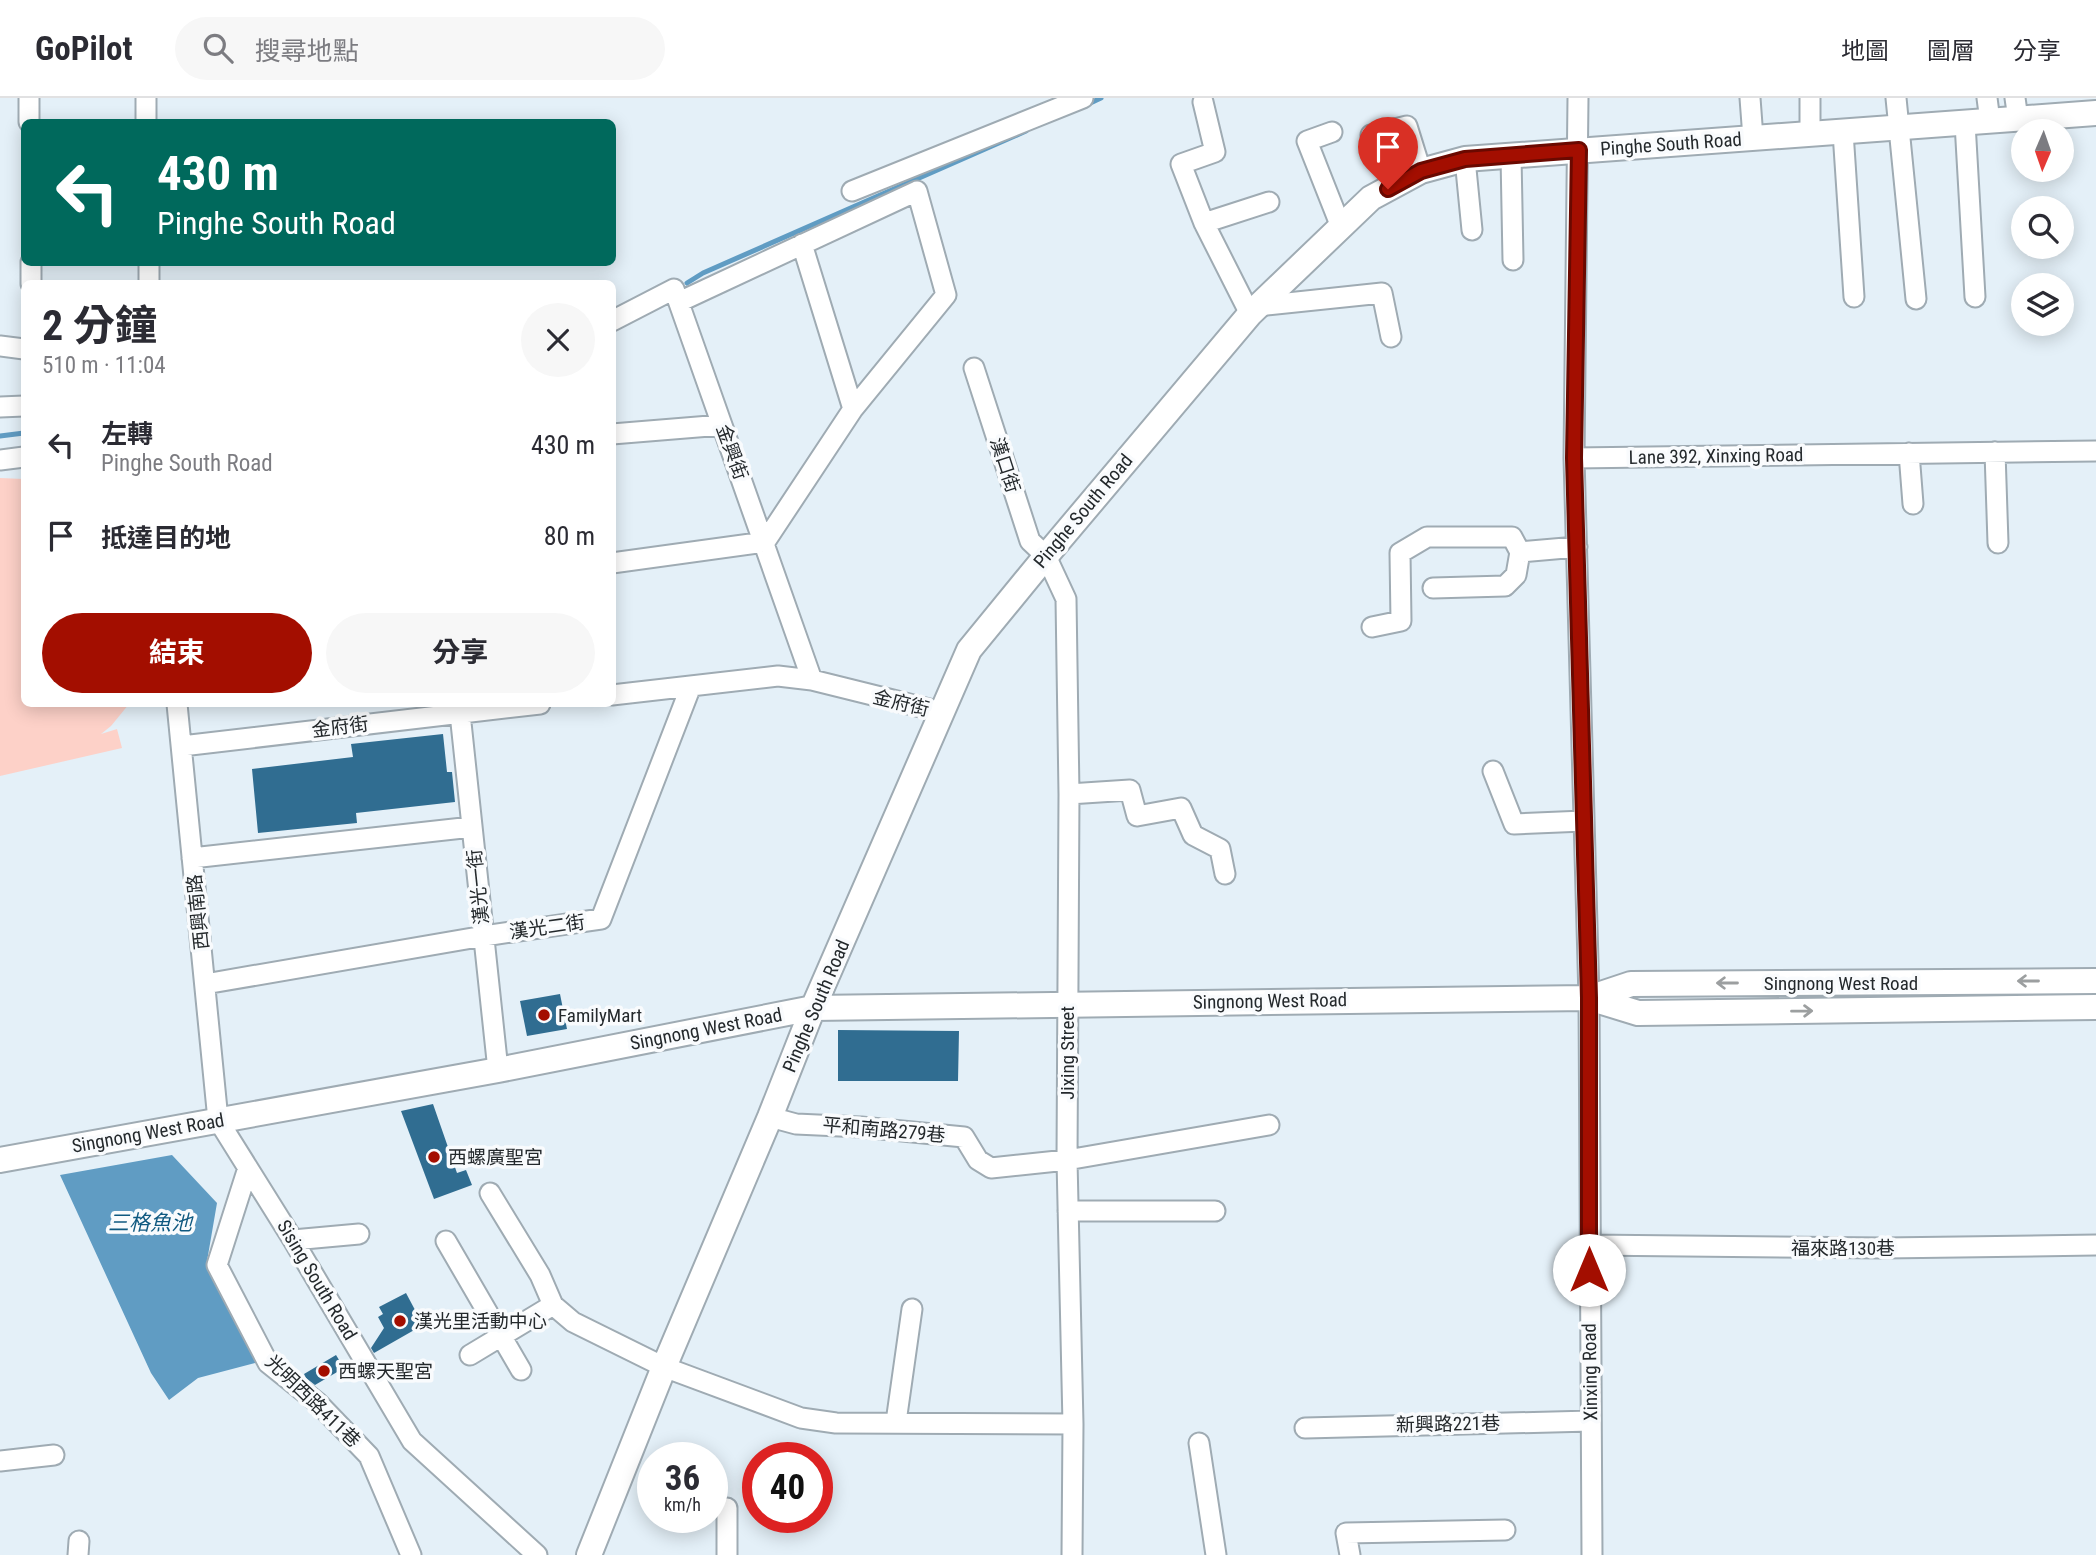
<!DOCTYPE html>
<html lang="zh-TW">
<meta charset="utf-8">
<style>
:root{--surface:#fff;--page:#f7f7f7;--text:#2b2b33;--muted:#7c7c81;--line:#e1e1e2;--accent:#a30e00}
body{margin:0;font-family:"Roboto Condensed","Noto Sans TC",sans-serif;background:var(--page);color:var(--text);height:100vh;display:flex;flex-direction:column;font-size:26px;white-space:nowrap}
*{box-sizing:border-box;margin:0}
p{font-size:23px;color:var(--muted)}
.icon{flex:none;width:38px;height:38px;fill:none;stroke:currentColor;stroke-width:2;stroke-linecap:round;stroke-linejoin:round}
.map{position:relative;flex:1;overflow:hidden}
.sheet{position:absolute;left:21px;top:182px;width:595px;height:427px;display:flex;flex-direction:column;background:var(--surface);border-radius:10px;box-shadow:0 4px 18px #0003}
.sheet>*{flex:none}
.banner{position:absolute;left:21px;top:21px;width:595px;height:147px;border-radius:10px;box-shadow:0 4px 18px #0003;background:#00695c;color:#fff;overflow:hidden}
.needle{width:46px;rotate:182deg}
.buttons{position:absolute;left:2011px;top:21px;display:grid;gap:14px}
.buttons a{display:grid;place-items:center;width:63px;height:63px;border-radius:50%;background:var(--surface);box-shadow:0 4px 18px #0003;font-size:35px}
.speed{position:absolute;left:637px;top:1344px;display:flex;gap:14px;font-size:35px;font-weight:700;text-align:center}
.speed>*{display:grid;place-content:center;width:91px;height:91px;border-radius:50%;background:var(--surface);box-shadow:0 4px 18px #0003;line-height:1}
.speed small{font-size:18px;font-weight:400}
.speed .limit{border:10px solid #d22;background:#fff;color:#111}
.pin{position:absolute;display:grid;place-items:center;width:60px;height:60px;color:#fff;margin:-72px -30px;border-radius:50% 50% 50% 0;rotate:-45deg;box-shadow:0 0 7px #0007}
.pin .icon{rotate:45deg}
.me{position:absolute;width:77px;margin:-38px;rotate:0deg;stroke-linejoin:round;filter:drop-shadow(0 0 5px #0008)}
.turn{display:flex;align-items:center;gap:24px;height:147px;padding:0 21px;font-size:32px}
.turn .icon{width:91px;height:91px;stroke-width:2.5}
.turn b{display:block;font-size:49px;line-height:60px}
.round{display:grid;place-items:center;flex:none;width:74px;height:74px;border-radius:37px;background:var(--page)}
.summary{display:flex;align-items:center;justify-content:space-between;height:119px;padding:0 21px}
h1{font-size:42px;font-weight:700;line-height:52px}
.action{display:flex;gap:14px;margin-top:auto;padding:14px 21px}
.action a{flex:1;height:80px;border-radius:42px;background:var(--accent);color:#fff;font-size:28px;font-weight:700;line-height:80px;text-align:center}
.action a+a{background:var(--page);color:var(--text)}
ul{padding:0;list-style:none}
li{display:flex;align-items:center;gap:21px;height:91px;padding:0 21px}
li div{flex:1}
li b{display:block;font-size:26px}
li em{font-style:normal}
header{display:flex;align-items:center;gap:42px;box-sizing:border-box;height:98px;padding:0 35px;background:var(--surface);border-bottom:2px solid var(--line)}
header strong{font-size:33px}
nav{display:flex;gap:38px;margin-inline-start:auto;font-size:24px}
.search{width:490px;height:63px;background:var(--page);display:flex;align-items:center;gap:18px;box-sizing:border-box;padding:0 24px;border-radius:38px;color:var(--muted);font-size:26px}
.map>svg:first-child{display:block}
.green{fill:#fdd1c8}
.water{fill:#609cc3}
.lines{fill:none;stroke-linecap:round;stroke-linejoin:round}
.stream{stroke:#609cc3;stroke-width:5}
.building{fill:#306d91}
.minor-casing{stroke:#9fabb3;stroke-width:23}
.major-casing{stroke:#9fabb3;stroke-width:28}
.minor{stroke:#fff;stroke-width:19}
.major{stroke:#fff;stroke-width:24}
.oneway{stroke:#9c9fa0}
.route-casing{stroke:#6a0900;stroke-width:18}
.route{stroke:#a30e00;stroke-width:12}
.poi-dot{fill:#a30e00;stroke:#f9fbfd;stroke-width:2.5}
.labels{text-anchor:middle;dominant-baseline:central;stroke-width:7;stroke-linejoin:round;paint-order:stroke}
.street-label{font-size:19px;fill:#24292c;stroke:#f9fbfd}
.poi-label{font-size:19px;fill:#24292c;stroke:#f9fbfd;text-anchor:start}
.water-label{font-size:21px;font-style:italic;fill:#0f5980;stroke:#f9fbfd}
</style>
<header>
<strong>GoPilot</strong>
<div class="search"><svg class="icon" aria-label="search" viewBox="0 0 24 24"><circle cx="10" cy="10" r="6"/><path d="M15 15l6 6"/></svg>搜尋地點</div>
<nav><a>地圖</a><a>圖層</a><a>分享</a></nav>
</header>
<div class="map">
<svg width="2096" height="1457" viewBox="0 0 2096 1457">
<rect width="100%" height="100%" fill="#e4f0f8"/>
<path class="green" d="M0,380L24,381V606H129L111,628L101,636L117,631L122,650L0,678Z"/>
<path class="water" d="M172,1057L217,1105L206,1169L221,1191L227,1208L256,1250L255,1265L198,1280L169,1302L151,1275L60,1077Z"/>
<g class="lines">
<path class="stream" d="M1086,7L1101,0
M687,185L703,175L1026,33
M0,338L24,335"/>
</g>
<path class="building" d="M443,636L447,674H452L455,704L356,715L357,725L258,735L252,671L353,659L351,646Z
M560,896L567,931L527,938L520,903Z
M838,932L959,933L958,983H838Z
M433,1006L457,1075L466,1072L472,1087L434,1101L401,1013Z
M406,1195L423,1227L374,1255L371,1250L384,1230L378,1219L383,1216L379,1209Z
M336,1257L344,1270L315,1287L306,1280L304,1276Z"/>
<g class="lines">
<g class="minor-casing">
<path id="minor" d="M29,0V24
M146,0V24
M1578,0L1574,360L1589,900L1592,1457
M1750,0L1753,40
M1810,0V36
M1896,0L1916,201
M1987,0L1990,23
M2015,0L2018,21
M1203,4L1215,54L1181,66L1204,125L1250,216
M1965,25L1975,199
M1332,34L1307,43L1341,129
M1843,34L1854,199
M1371,37L1407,28L1421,73
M1511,58L1513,162
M1465,61L1472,132
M852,93L1083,0
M1204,125L1269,104
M802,146L853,311
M31,164V186
M149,164V186
M1258,208L1382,195L1391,239
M612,223L674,191L812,582
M0,248L24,251
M974,270L1030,443L1046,458L1066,501L1069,696L1067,1062L1073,1326L1072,1457
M0,309L24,308
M612,336L722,327
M1995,354L1998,445
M1909,355L1913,406
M1574,360L2096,353
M0,362L24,359
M1520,454L1577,449
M612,465L765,444L853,311L946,197L917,93L679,204
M1372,529L1401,523L1400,455L1427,439H1512L1520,454L1516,477L1505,488L1433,490
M612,597L778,578L812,582L941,614
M177,606L218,1022L293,1142L412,1343L537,1457
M459,606L498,972
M182,648L540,606
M1493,673L1514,726L1584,723
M1069,696L1130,692L1137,718L1181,710L1193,737L1220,751L1225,776
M192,760L472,729
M205,886L484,838L601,821L691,588
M770,1019L796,1026L861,1029L964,1039L978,1062L991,1070L1067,1062L1269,1027
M248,1070L217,1167L268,1265L318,1305L369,1358L411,1457
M490,1095L540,1177L553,1207L573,1224L664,1269L801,1320L836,1325L1073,1326
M1068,1113H1215
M293,1142L359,1136
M446,1143L521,1272
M1589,1147L1884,1150L2096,1147
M470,1257L553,1207
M896,1324L912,1211
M1305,1330L1591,1323
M1199,1345L1216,1457
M0,1363L54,1357
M727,1410V1457
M78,1457L79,1443
M1350,1457L1346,1435L1505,1432"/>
</g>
<g class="major-casing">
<path id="major" d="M1589,900L1638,915L2096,909
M0,1062L498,972L813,910L1589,900L1631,886L2096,883
M589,1457L664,1269L770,1019L813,910L969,552L1046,458L1250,216L1371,100L1421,73L1465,61L2096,15"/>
</g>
<use href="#minor" class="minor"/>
<use href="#major" class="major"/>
</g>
<defs><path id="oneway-shaft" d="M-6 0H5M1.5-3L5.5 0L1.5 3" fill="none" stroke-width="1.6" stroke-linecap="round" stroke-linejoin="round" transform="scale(1.75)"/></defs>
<g class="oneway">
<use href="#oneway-shaft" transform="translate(2028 883) rotate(180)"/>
<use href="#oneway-shaft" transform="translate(1727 885) rotate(180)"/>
<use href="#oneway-shaft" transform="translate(1802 913) rotate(-1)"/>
</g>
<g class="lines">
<g class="route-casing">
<path id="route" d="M1388,91L1421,73L1465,61L1579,52L1574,360L1589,900V1172"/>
</g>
<use href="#route" class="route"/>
</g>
<g class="poi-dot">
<circle cx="544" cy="917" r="7"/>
<circle cx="434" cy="1059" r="7"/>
<circle cx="400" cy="1223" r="7"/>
<circle cx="324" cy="1273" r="7"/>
</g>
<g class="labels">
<g class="street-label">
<text transform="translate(1671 46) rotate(-4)">Pinghe South Road</text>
<text transform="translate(732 354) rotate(70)">金興街</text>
<text transform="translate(1716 358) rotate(-1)">Lane 392, Xinxing Road</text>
<text transform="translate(1005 367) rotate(72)">漢口街</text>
<text transform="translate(1083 413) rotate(-50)">Pinghe South Road</text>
<text transform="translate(901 605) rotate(14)">金府街</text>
<text transform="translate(340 629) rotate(-7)">金府街</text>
<text transform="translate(478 789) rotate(-96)">漢光一街</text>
<text transform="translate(198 814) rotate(-96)">西興南路</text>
<text transform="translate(547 829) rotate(-8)">漢光二街</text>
<text x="1841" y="885">Singnong West Road</text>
<text transform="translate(1270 903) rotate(-1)">Singnong West Road</text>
<text transform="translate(816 908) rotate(-67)">Pinghe South Road</text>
<text transform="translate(706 931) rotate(-11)">Singnong West Road</text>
<text transform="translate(1067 955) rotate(-90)">Jixing Street</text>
<text transform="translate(884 1032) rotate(5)">平和南路279巷</text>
<text transform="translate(148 1035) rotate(-10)">Singnong West Road</text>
<text x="1843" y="1150">福來路130巷</text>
<text transform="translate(317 1182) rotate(59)">Sising South Road</text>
<text transform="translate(1590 1274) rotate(-91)">Xinxing Road</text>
<text transform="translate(313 1303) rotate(44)">光明西路411巷</text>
<text transform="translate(1448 1326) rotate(-1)">新興路221巷</text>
</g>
<g class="poi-label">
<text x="558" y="917">FamilyMart</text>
<text x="448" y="1059">西螺廣聖宮</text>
<text x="414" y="1223">漢光里活動中心</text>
<text x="338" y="1273">西螺天聖宮</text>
</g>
<g class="water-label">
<text x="150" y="1125">三格魚池</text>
</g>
</g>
</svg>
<div class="buttons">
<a><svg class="needle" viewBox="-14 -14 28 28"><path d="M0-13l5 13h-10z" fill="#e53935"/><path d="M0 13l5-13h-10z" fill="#7c7c81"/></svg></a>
<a><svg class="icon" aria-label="search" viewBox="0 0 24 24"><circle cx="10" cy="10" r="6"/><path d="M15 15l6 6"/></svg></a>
<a><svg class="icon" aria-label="layers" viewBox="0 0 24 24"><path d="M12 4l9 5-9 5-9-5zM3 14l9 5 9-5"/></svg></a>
</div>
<div class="speed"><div>36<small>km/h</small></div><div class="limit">40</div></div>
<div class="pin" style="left:1388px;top:91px;background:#d93025"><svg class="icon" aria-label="arrive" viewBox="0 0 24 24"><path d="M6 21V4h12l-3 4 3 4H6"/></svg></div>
<svg class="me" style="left:1589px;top:1172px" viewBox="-20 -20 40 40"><circle r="19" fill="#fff"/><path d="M0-13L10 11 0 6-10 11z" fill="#a30e00"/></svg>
<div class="banner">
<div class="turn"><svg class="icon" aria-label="left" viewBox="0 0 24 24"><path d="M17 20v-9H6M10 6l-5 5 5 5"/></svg><div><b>430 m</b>Pinghe South Road</div></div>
</div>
<section class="sheet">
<div class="summary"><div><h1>2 分鐘</h1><p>510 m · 11:04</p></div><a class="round"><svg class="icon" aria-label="close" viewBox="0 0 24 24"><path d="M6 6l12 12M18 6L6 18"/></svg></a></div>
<ul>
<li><svg class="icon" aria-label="left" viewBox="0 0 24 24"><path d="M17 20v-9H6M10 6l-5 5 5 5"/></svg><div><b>左轉</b><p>Pinghe South Road</p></div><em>430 m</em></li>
<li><svg class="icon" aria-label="arrive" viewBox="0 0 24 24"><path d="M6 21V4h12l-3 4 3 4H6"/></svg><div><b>抵達目的地</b></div><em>80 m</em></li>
</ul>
<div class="action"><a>結束</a><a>分享</a></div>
</section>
</div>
